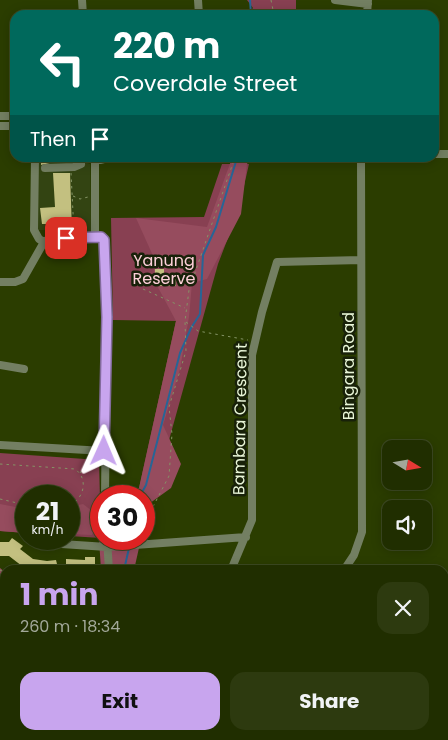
<!DOCTYPE html>
<meta charset="utf-8">
<style>
:root{--surface:#202e00;--page:#2d3a0f;--text:#f1f3f6;--muted:#a2a899;--line:#3d4a22;--accent:#c8a5ee}
body{margin:0;font-family:Poppins,sans-serif;background:var(--page);color:var(--text);height:100vh;display:flex;flex-direction:column;font-size:19px;white-space:nowrap}
*{box-sizing:border-box;margin:0}
p{font-size:16px;color:var(--muted)}
.icon{flex:none;width:28px;height:28px;fill:none;stroke:currentColor;stroke-width:2;stroke-linecap:round;stroke-linejoin:round}
.map{position:relative;flex:1;overflow:hidden}
.details{position:absolute;left:0px;top:565px;width:449px;height:175px;display:flex;flex-direction:column;background:var(--surface);border-radius:15px 15px 0 0;box-shadow:0 2px 12px #0003,0 0 0 1px var(--line)}
.details>*{flex:none}
.guide{position:absolute;left:10px;top:10px;width:429px;height:152px;border-radius:15px;box-shadow:0 2px 12px #0003,0 0 0 1px var(--line);background:#00695c;color:#fff;overflow:hidden}
.needle{width:32px;rotate:101deg}
.buttons{position:absolute;left:382px;top:440px;display:grid;gap:10px}
.buttons a{display:grid;place-items:center;width:50px;height:50px;border-radius:10px;background:var(--surface);box-shadow:0 2px 12px #0003,0 0 0 1px var(--line);font-size:25px}
.speed{position:absolute;left:15px;top:485px;display:flex;gap:10px;font-size:25px;font-weight:700;text-align:center}
.speed>*{display:grid;place-content:center;width:65px;height:65px;border-radius:50%;background:var(--surface);box-shadow:0 2px 12px #0003,0 0 0 1px var(--line);line-height:1}
.speed small{font-size:12px;font-weight:400}
.speed .limit{border:8px solid #d22;background:#fff;color:#111}
.pin{position:absolute;display:grid;place-items:center;width:42px;height:42px;color:#fff;margin:-21px;border-radius:10px;box-shadow:0 2px 8px #0006}
.me{position:absolute;width:55px;margin:-28px;rotate:1deg;stroke-linejoin:round;filter:drop-shadow(0 0 4px #0008)}
.turn{display:flex;align-items:center;gap:18px;height:105px;padding:0 20px;font-size:22px}
.turn .icon{width:65px;height:65px;stroke-width:2.5}
.turn b{display:block;font-size:35px;line-height:42px}
.then{display:flex;align-items:center;height:48px;padding:0 20px;background:#0003;gap:10px;font-size:19px}
.round{display:grid;place-items:center;flex:none;width:52px;height:52px;border-radius:15px;background:var(--page)}
.summary{display:flex;align-items:center;justify-content:space-between;height:85px;padding:0 20px}
h1{font-size:30px;font-weight:700;line-height:38px;color:var(--accent)}
.primary-button{display:flex;gap:10px;margin-top:auto;padding:10px 20px}
.primary-button a{flex:1;height:58px;border-radius:15px;background:var(--accent);color:#111;font-size:20px;font-weight:700;line-height:58px;text-align:center}
.primary-button a+a{background:var(--page);color:var(--text)}
.map>svg:first-child{display:block}
.built{fill:#334412}
.green{fill:#884052}
.forest{fill:#964c5e}
.lines{fill:none;stroke-linecap:round;stroke-linejoin:round}
.stream{stroke:#276596;stroke-width:2}
.building{fill:#c3c080}
.path{stroke:#859466;stroke-width:1;stroke-dasharray:2.5 4;stroke-linecap:butt}
.minor{stroke:#737f62;stroke-width:8}
.route-casing{stroke:#826b9b;stroke-width:12}
.route{stroke:#c8a5ee;stroke-width:9}
.labels{text-anchor:middle;dominant-baseline:central;stroke-width:5;stroke-linejoin:round;paint-order:stroke}
.park-label{font-size:16px;fill:#fed0d9;stroke:#182109}
.street-label{font-size:16px;fill:#e9f6d8;stroke:#182109}
</style>
<div class="map">
<svg width="448" height="740" viewBox="0 0 448 740">
<rect width="100%" height="100%" fill="#2b3d00"/>
<path class="built" d="M38,158H72L90,164L91,231L38,230Z"/>
<path class="green" d="M247,0H296V15H247L253,8Z
M222,164H249L238,212L218,264L144,530V496L139,488L176,321L113,320L111,218L204,217Z
M0,453L99,460L101,538L69,536V496H26V533L0,531Z"/>
<path class="forest" d="M232,158H250L247,164L241,214L207,279L192,283L189,317L180,369L163,425L181,464L171,488L146,506L144,525V496H111L115,488H139L176,321L154,280V258L136,218L207,227Z
M0,504L26,509V533L0,531Z
M83,504L96,514L95,527L92,535L69,534V507Z
M101,529V539H141L134,570H101L99,539Z
M0,568L5,572V632L0,626Z
M28,735H194L197,740H29Z"/>
<g class="lines">
<path class="stream" d="M250,0L251,15
M140,496L146,485L180,353L191,328L200,314L203,255L216,227L237,158
M124,570L129,548
M0,582L5,584
M75,735L88,740
M127,735L128,740"/>
</g>
<path class="building" d="M41,158H54V162L41,165Z
M53,173H70L72,230L53,231L52,224H42L40,208L55,207Z
M155,269H164V277H176V286H155Z
M12,538L23,546L20,549L33,559L47,561L56,560L58,568L55,570H19L22,566L9,556H0V542H9Z
M85,557H95V570H66V559L85,560Z
M0,652L5,664L0,667Z
M0,674H5V705H0Z"/>
<g class="lines">
<path class="path" d="M271,0L274,15
M71,173L74,232
M73,196L80,199L88,197
M143,289L185,308
M186,322L198,331L248,340
M0,464L75,469C89,479 84,499 69,506
M80,473L92,458
M0,499L26,505
M144,524L169,476L172,434L169,407L186,351L185,321L189,290L234,160L241,158
M0,570L5,573
M150,735L160,740
M190,735L194,740
M49,740V735"/>
<path class="minor" d="M82,0L83,15
M198,0L199,15
M335,0L368,4
M367,15L368,0
M0,116H12
M0,126H15
M434,154H448
M35,158L34,230L39,239L44,242
M87,158L100,160L108,158
M45,168L74,167L81,164
M95,237V158
M0,282H15L23,279L44,242L50,238L101,237L104,240L107,317L105,496
M0,365L24,369
M0,445L104,451
M107,539L109,570
M46,543L107,547L246,537
M231,570L252,520V355L262,312L277,262L361,260
M344,570L354,555L362,532L361,158
M444,716H448
M245,735L250,740
M111,740V735
M311,740L312,735"/>
</g>
<g class="lines">
<g class="route-casing">
<path id="route" d="M66,238L101,237L104,240L107,317L104,451"/>
</g>
<use href="#route" class="route"/>
</g>
<g class="labels">
<g class="park-label">
<text x="164" y="260">Yanung<tspan x="164" dy="18">Reserve</tspan></text>
</g>
<g class="street-label">
<text transform="translate(348 366) rotate(-90)">Bingara Road</text>
<text transform="translate(240 419) rotate(-89)">Bambara Crescent</text>
</g>
</g>
</svg>
<div class="buttons">
<a><svg class="needle" viewBox="-14 -14 28 28"><path d="M0-13l5 13h-10z" fill="#e53935"/><path d="M0 13l5-13h-10z" fill="#a2a899"/></svg></a>
<a><svg class="icon" aria-label="sound" viewBox="0 0 24 24"><path d="M4 9h4l5-4v14l-5-4H4zM17 9q2 3 0 6"/></svg></a>
</div>
<div class="speed"><div>21<small>km/h</small></div><div class="limit">30</div></div>
<div class="pin" style="left:66px;top:238px;background:#d93025"><svg class="icon" aria-label="arrive" viewBox="0 0 24 24"><path d="M6 21V4h12l-3 4 3 4H6"/></svg></div>
<svg class="me" style="left:104px;top:451px" viewBox="-20 -20 40 40"><path d="M0-17L14 15 0 8-14 15z" fill="#c8a5ee" stroke="#fff" stroke-width="4"/></svg>
<div class="guide">
<div class="turn"><svg class="icon" aria-label="left" viewBox="0 0 24 24"><path d="M17 20v-9H6M10 6l-5 5 5 5"/></svg><div><b>220 m</b>Coverdale Street</div></div>
<div class="then">Then<svg class="icon" aria-label="arrive" viewBox="0 0 24 24"><path d="M6 21V4h12l-3 4 3 4H6"/></svg></div>
</div>
<section class="details">
<div class="summary"><div><h1>1 min</h1><p>260 m · 18:34</p></div><a class="round"><svg class="icon" aria-label="close" viewBox="0 0 24 24"><path d="M6 6l12 12M18 6L6 18"/></svg></a></div>
<div class="primary-button"><a>Exit</a><a>Share</a></div>
</section>
</div>
